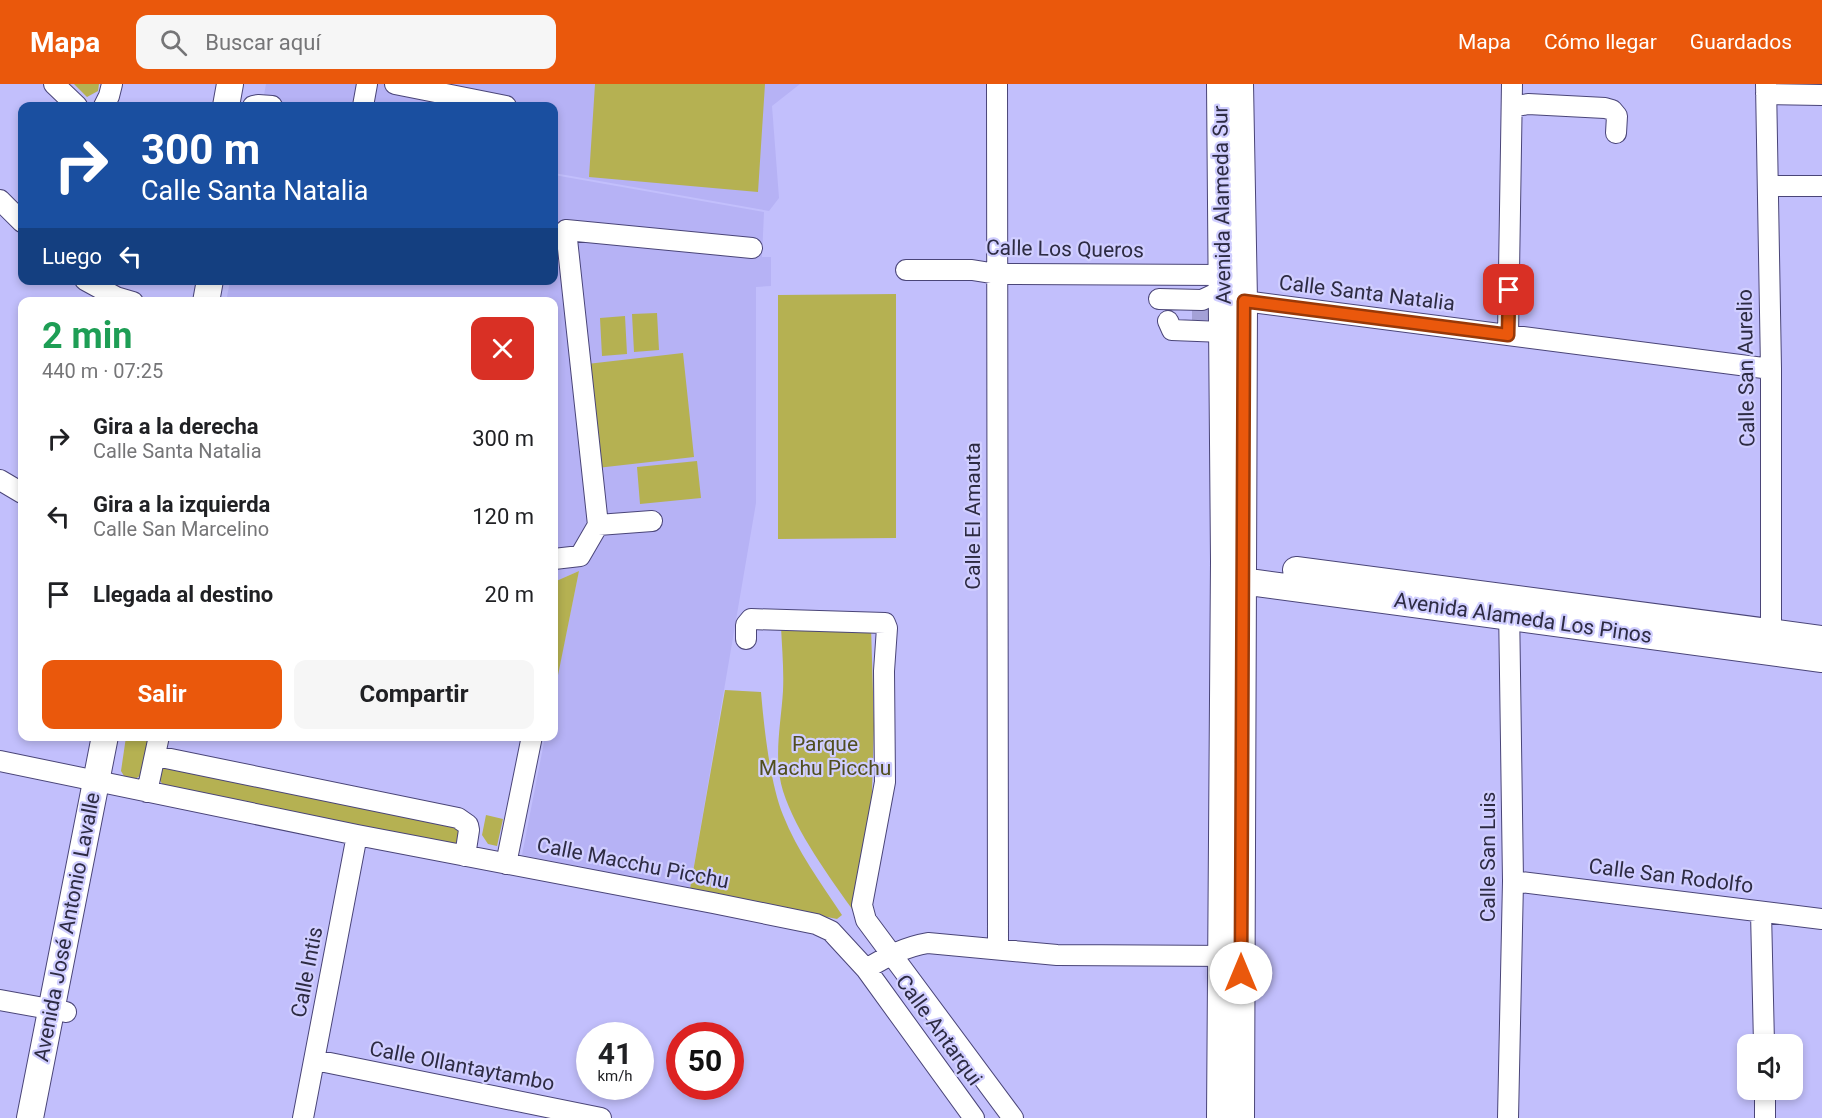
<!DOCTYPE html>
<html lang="es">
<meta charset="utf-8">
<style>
:root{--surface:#fff;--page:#f6f6f6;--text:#202124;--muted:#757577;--accent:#ea580c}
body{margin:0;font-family:Roboto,sans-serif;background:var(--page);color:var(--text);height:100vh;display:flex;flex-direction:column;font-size:22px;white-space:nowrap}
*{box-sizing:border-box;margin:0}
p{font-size:20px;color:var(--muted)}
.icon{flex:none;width:33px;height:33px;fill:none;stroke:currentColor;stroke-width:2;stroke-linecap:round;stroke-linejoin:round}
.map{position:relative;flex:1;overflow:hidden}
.drawer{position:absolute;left:18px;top:213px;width:540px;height:444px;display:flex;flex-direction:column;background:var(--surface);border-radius:12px;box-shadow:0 3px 9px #0003}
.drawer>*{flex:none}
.hud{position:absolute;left:18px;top:18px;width:540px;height:183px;border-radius:12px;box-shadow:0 3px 9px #0003;background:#1a4fa0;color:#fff;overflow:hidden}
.fabs{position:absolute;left:1737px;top:950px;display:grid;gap:12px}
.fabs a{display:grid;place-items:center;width:66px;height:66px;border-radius:12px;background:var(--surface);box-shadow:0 3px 9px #0003;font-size:30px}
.speed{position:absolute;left:576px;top:938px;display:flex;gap:12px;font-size:30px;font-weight:700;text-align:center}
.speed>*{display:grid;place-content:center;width:78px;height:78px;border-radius:50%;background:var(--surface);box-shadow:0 3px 9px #0003;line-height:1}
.speed small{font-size:15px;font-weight:400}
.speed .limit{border:9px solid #d22;background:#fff;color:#111}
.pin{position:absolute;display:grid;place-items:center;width:51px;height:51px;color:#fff;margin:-26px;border-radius:12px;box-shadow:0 3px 9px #0006}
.me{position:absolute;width:66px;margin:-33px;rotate:0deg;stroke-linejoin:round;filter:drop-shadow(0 0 4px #0008)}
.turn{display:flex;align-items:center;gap:21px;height:126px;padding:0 24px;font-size:27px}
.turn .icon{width:78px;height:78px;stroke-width:2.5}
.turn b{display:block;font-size:42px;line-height:51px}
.then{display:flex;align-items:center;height:57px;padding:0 24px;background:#0003;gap:12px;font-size:22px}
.round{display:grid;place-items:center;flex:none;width:63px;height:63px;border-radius:12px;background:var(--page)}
.overview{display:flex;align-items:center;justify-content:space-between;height:102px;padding:0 24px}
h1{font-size:36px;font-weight:700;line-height:45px;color:#1e9e55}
.action{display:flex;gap:12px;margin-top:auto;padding:12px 24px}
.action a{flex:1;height:69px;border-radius:12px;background:var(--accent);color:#fff;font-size:24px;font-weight:700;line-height:69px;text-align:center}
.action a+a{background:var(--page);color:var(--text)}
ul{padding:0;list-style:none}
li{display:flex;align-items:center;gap:18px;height:78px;padding:0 24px}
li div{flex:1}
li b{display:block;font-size:22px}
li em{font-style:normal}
header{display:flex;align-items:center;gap:36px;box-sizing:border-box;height:84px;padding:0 30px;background:var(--accent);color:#fff}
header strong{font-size:28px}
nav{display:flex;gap:33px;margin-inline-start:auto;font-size:21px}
.search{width:420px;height:54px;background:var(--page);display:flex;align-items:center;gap:15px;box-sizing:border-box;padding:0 21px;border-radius:12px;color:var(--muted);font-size:22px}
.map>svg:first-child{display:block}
.built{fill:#b6b2f5}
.green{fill:#b5b152}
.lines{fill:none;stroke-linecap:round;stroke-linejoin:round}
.minor-tunnel{stroke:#a4a1d7;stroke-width:20;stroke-dasharray:20 10;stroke-linecap:butt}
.minor-casing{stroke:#4a4578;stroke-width:22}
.major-casing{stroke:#4a4578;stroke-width:28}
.minor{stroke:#fff;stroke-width:20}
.major{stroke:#fff;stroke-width:26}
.route-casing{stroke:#983908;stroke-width:15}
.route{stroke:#ea580c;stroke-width:10}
.labels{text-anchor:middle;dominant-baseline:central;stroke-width:4.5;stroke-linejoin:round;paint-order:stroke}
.street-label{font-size:21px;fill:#2d2b43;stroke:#d0ceff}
.park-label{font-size:21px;fill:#504e1f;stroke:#d0ceff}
</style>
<header>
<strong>Mapa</strong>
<div class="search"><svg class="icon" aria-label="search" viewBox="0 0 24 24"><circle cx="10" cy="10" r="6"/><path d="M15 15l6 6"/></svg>Buscar aquí</div>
<nav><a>Mapa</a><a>Cómo llegar</a><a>Guardados</a></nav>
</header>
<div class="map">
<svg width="1822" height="1034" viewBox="0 0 1822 1034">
<rect width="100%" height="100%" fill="#c2bffc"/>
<path class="built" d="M266,0H800L772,22L779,114L769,127L554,89V22H262Z
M554,91L764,128L762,173H771V202L756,203V419L690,805L522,771L545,653L554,652V608L579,487L554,498V218H226L230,197L554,196Z"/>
<path class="green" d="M74,0H99L98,7L87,13Z
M595,0H765L758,108L589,93Z
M896,210V454L778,455V211Z
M657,229L659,266L634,268L632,230Z
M625,232L627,270L602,272L600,234Z
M683,269L694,373L597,384L587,280Z
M697,377L701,414L640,420L637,383Z
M579,487L554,611V498Z
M781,543H871L874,642L871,738L855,829C830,794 796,748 783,707C773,674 781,640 783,607C784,586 782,564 781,543Z
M725,606L761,608C764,643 770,699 783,731C797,767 821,799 842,831L837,835L690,805Z
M126,653H151L143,690L135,695L124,692L121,687Z
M161,683L454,738L462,751L459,758L454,761L164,703L158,693Z
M486,731L503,735L497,762L488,760L482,751Z"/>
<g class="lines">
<path class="minor-tunnel" d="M1202,236V220"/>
<g class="minor-casing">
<path id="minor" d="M54,0L77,22
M395,0L506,22
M997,0L998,865
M1766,0L1771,285V562
M1766,10L1822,11
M104,22L109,12L112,0
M253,22L258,21L272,22
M363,22L367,0
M1512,23L1528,20L1605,24L1612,26L1617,32L1616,49
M1768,102H1822
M0,116L22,138
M906,186H972L997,190L1223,191
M85,196L116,213L133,218
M1159,215L1202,216L1223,206
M1244,217L1771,285
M1168,237L1172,246L1223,248
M1508,251L1512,0
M0,396L22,409
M652,437L598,441L566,146L752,164
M554,475L580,472L598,441
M746,555V541L751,535L885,539L887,544L884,587L885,698L862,821L866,836L1013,1034
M156,672L458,734L468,741L469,746L465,772
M0,677L357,751L713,819L816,840L831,847L866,885L974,1034
M147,708L159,652
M506,780L532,652
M1513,797L1822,835
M1761,828L1764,960
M866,885C886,873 904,863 928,859L1057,871L1234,872
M0,916L66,928
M315,976L601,1034
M1765,1005V1034
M303,1034L357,751
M1508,1034L1513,797L1509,521"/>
</g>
<g class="major-casing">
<path id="major" d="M1240,0L1244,217L1241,1034
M226,22L230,0
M206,218L210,196
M1296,486L1822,555
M1227,495L1822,575
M30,1034L105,652
M1220,1034L1224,477L1220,0"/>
</g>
<use href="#minor" class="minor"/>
<use href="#major" class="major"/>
</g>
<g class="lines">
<g class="route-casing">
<path id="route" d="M1241,889L1244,217L1508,251L1509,206"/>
</g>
<use href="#route" class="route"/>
</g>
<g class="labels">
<g class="street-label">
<text transform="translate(1222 121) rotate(-91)">Avenida Alameda Sur</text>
<text transform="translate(1065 165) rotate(1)">Calle Los Queros</text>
<text transform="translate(1367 209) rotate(7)">Calle Santa Natalia</text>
<text transform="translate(1746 284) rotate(-91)">Calle San Aurelio</text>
<text transform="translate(973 432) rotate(-90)">Calle El Amauta</text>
<text transform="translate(1523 534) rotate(8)">Avenida Alameda Los Pinos</text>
<text transform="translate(1488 773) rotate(-90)">Calle San Luis</text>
<text transform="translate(633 779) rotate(11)">Calle Macchu Picchu</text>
<text transform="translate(1671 792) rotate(7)">Calle San Rodolfo</text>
<text transform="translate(67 843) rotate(-79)">Avenida José Antonio Lavalle</text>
<text transform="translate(307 888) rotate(-79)">Calle Intis</text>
<text transform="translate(939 946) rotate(54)">Calle Antarqui</text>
<text transform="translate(462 982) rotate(11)">Calle Ollantaytambo</text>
</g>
<g class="park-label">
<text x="825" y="660">Parque<tspan x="825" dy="24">Machu Picchu</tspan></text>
</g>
</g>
</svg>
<div class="fabs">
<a><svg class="icon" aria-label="sound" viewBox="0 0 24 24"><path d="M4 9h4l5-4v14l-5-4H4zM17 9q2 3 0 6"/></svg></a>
</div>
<div class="speed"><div>41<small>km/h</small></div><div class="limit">50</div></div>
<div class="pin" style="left:1509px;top:206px;background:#d93025"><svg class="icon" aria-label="arrive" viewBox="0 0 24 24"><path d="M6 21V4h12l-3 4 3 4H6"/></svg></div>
<svg class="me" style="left:1241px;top:889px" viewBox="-20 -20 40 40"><circle r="19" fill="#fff"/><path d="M0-13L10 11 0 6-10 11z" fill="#ea580c"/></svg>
<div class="hud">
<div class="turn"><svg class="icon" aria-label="right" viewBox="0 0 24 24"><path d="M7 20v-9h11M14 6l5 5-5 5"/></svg><div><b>300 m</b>Calle Santa Natalia</div></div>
<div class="then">Luego<svg class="icon" aria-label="left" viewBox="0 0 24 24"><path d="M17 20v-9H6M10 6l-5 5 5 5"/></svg></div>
</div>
<section class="drawer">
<div class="overview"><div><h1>2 min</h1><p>440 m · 07:25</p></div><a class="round" style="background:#d93025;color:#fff"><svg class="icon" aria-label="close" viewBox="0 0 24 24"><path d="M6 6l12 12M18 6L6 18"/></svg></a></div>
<ul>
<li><svg class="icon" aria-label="right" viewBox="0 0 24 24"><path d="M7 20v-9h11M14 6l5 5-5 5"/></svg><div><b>Gira a la derecha</b><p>Calle Santa Natalia</p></div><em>300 m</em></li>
<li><svg class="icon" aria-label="left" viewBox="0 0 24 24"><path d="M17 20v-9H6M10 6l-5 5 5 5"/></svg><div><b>Gira a la izquierda</b><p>Calle San Marcelino</p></div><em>120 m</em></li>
<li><svg class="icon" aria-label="arrive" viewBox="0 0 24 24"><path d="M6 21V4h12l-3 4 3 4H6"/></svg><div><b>Llegada al destino</b></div><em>20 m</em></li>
</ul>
<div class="action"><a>Salir</a><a>Compartir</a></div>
</section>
</div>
